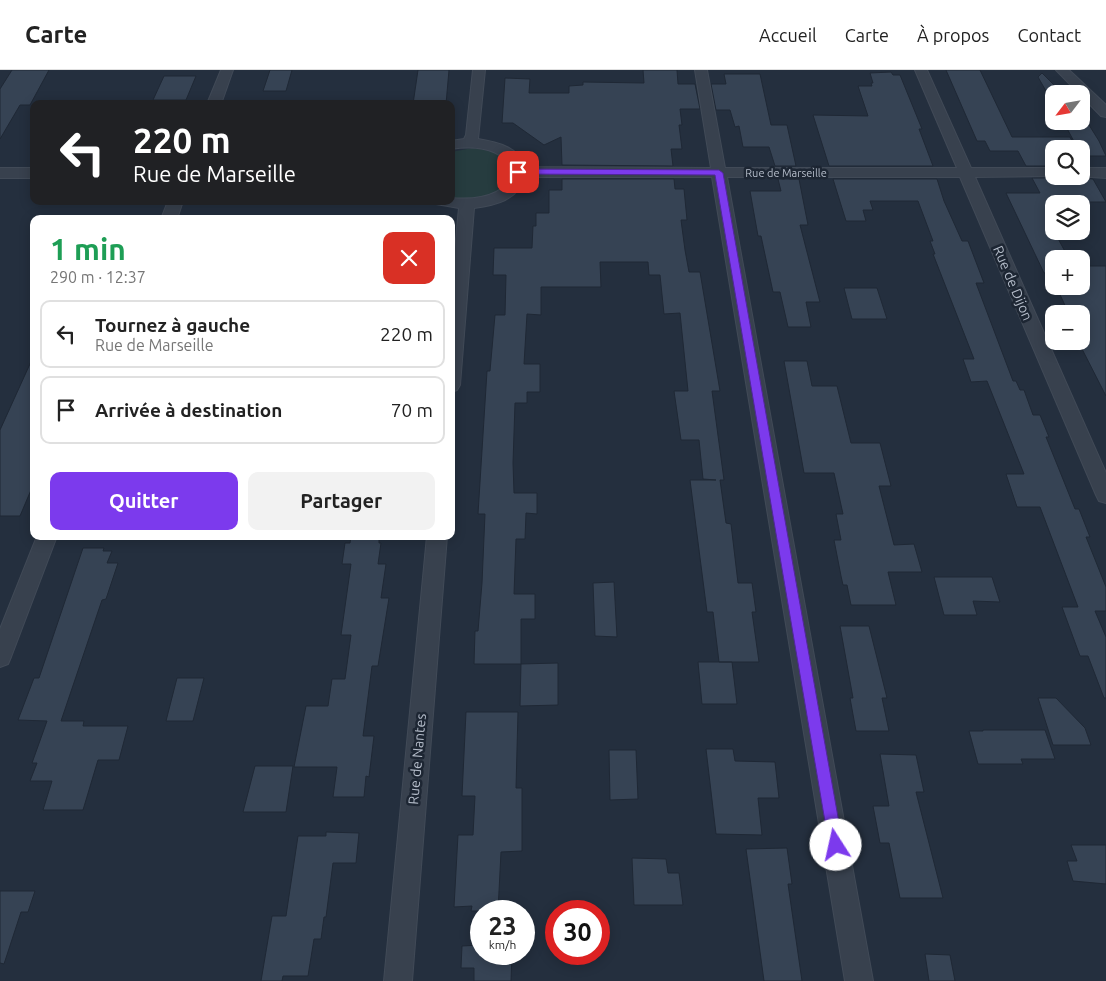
<!DOCTYPE html>
<html lang="fr">
<meta charset="utf-8">
<style>
:root{--surface:#fff;--page:#f2f2f2;--text:#222;--muted:#767676;--line:#e0e0e0;--accent:#7c3aed}
body{margin:0;font-family:Ubuntu,sans-serif;background:var(--page);color:var(--text);height:100vh;display:flex;flex-direction:column;font-size:19px;white-space:nowrap}
*{box-sizing:border-box;margin:0}
p{font-size:16px;color:var(--muted)}
.icon{flex:none;width:28px;height:28px;fill:none;stroke:currentColor;stroke-width:2;stroke-linecap:round;stroke-linejoin:round}
.map{position:relative;flex:1;overflow:hidden}
.details{position:absolute;left:30px;top:145px;width:425px;height:325px;display:flex;flex-direction:column;background:var(--surface);border-radius:10px;box-shadow:0 2px 12px #0003}
.details>*{flex:none}
.top-card{position:absolute;left:30px;top:30px;width:425px;height:105px;border-radius:10px;box-shadow:0 2px 12px #0003;background:#202124;color:#fff;overflow:hidden}
.needle{width:32px;rotate:239deg}
.controls{position:absolute;left:1045px;top:15px;display:grid;gap:10px}
.controls a{display:grid;place-items:center;width:45px;height:45px;border-radius:10px;background:var(--surface);box-shadow:0 2px 12px #0003;font-size:25px}
.speed{position:absolute;left:470px;top:830px;display:flex;gap:10px;font-size:25px;font-weight:700;text-align:center}
.speed>*{display:grid;place-content:center;width:65px;height:65px;border-radius:50%;background:var(--surface);box-shadow:0 2px 12px #0003;line-height:1}
.speed small{font-size:12px;font-weight:400}
.speed .limit{border:8px solid #d22;background:#fff;color:#111}
.pin{position:absolute;display:grid;place-items:center;width:42px;height:42px;color:#fff;margin:-21px;border-radius:10px;box-shadow:0 2px 8px #0006}
.me{position:absolute;width:55px;margin:-28px;rotate:350deg;stroke-linejoin:round;filter:drop-shadow(0 0 4px #0008)}
.turn{display:flex;align-items:center;gap:18px;height:105px;padding:0 20px;font-size:22px}
.turn .icon{width:65px;height:65px;stroke-width:2.5}
.turn b{display:block;font-size:35px;line-height:42px}
.round{display:grid;place-items:center;flex:none;width:52px;height:52px;border-radius:10px;background:var(--page)}
.head{display:flex;align-items:center;justify-content:space-between;height:85px;padding:0 20px}
h1{font-size:30px;font-weight:600;line-height:38px;color:#1e9e55}
.button{display:flex;gap:10px;margin-top:auto;padding:10px 20px}
.button a{flex:1;height:58px;border-radius:10px;background:var(--accent);color:#fff;font-size:20px;font-weight:600;line-height:58px;text-align:center}
.button a+a{background:var(--page);color:var(--text)}
ul{padding:0;list-style:none}
li{display:flex;align-items:center;gap:15px;height:68px;margin:0 10px 8px;padding:0 10px;border:2px solid var(--line);border-radius:10px}
li div{flex:1}
li b{display:block;font-size:19px}
li em{font-style:normal}
header{display:flex;align-items:center;gap:30px;box-sizing:border-box;height:70px;padding:0 25px;background:var(--surface);border-bottom:1px solid var(--line)}
header strong{font-size:24px}
nav{display:flex;gap:28px;margin-inline-start:auto;font-size:18px}
.map>svg:first-child{display:block}
.green{fill:#263c3f}
.building{fill:#364354;stroke:#1f2835}
.lines{fill:none;stroke-linecap:round;stroke-linejoin:round}
.minor-casing{stroke:#414a57;stroke-width:2}
.minor{fill:#38414e;fill-rule:evenodd}
.route{fill:#7c3aed;stroke:#51269a}
.labels{text-anchor:middle;dominant-baseline:central;stroke-width:5;stroke-linejoin:round;paint-order:stroke}
.far-street-label{font-size:11px;fill:#b4bcc9;stroke:#1d2633}
.street-label{font-size:14px;fill:#b4bcc9;stroke:#1d2633}
</style>
<header>
<strong>Carte</strong>
<nav><a>Accueil</a><a>Carte</a><a>À propos</a><a>Contact</a></nav>
</header>
<div class="map">
<svg width="1106" height="911" viewBox="0 0 1106 911">
<rect width="100%" height="100%" fill="#242f3e"/>
<path class="green" d="M473,78C542,86 505,139 451,127V82Z"/>
<path class="building" d="M12,0H49L30,35H20L0,69V19Z
M270,0H292L286,21H263Z
M418,0H449L446,34H413Z
M643,0H677L678,14H695L700,39H680L682,55H679L682,79H671L673,96L562,95L561,67L544,75L513,53H502L505,8L530,9L529,23H569V16L583,15V12L644,13Z
M946,0H980L1012,67H1070L1076,79H1054V96H1026L1018,81H990L985,71H977Z
M891,2L893,5H900L922,59H919L933,96H829L813,45L868,46L858,16H872L871,13H873L870,3Z
M1042,3L1063,24H1054V35L1038,7Z
M724,4H760L771,55H787L796,96H775L769,77H743L739,56L735,57L730,40H716L711,14H726Z
M164,6H196L186,30H153Z
M1081,42L1099,71L1106,86H1082L1081,79H1078L1063,51H1081Z
M1061,106L1093,109L1106,132H1054V161L1069,189H1054V211L1050,203H1044L1006,123H1040L1032,108H1059Z
M562,109H674L675,119H684L687,150H681L685,180L689,202H700L720,321H712L724,410H720L726,453L731,454L738,513H752L756,542H752L759,592H719L713,542H707L690,410H716L703,409L699,370H681L674,321H688L680,243L664,244L660,205H649L648,192H600L601,217H541V245L527,244L524,294H540V322H527V333H515L513,393L514,423H537V444L526,443L525,469H516L514,524H535V549H521V594L558,593V635L520,636L521,594H474L475,561H478L482,513L485,444H478L487,301H490L495,245H505L506,205H493L494,178H532L533,156H536V143H549V120H562Z
M778,109H799L808,155H800L820,232H806L811,257H788L780,222H773L761,166H758L750,121H781Z
M833,109H937L944,131L962,171H968L984,213H976L1013,311H1016L1020,320H1024L1033,345H1040L1049,367H1046L1075,439H1079L1090,467H1086L1106,517V541H1095L1106,567V628H1104L1088,586H1080L1062,537H1078L1040,437H1017L1006,404H1024L987,311L971,312L963,289H974L933,184H935L930,171H933L918,131H870L873,140H863L866,151H846Z
M1081,196H1106V326L1081,277V244H1069L1056,216H1081Z
M844,218H877L887,249H852Z
M34,285V413L20,446H0V360Z
M784,291H807L812,316H837L851,373H880L891,416H879L894,475L914,474L922,502H888L896,535H851L847,515H843L841,506L834,470H841L836,444H843L834,403H804Z
M351,466H379V473H381L378,494H386L381,528H389L378,596H372L363,666H374L369,707L366,706L364,727H333L337,697H294L306,636H328L332,609H345L351,565H341L351,494H342L345,473H350Z
M83,478H104L103,481H112L107,493H118L106,529L102,530L61,651H84L83,656H128L119,690H98L83,740H43L52,711H30L37,693H32L47,651L18,650L34,608H39Z
M934,507H992L1000,532L973,531L977,545H944Z
M614,512L617,567L595,566L593,513Z
M840,556H869L887,628H882L889,661H856L850,628H853Z
M698,592H732L737,634H702Z
M177,608H204L193,651H166Z
M1038,628H1056L1085,658L1091,675H1053Z
M466,642H518L516,718H522V781L501,782L498,841H471L472,836L454,837L458,765H473L475,726H462Z
M983,660H1045L1055,689H1021L1023,694H978L969,661H983Z
M706,679H733L735,691L775,692L779,728H758L762,765L716,764Z
M609,680H636L638,729L610,730Z
M880,684L916,685L924,722H916L943,828H900L889,773H880L873,736H889Z
M255,696H293L286,742H243Z
M326,762L359,763L356,793H333L326,847H324L321,869H314L308,906H283L282,911H261L272,846H286L298,766H326Z
M1071,775H1106V814L1073,811L1067,791H1077Z
M787,778L792,814H788L802,911H764L746,779Z
M632,788L666,789L668,803H679L683,835H634Z
M0,821H35L28,842H21L4,894L0,893Z
M481,875V884H512L511,911H474V898H461L462,876Z
M925,884L950,885L955,911H929Z"/>
<g class="lines">
<g class="minor-casing">
<path id="minor" d="M221,0H233L221,34H207Z
M473,0H485L478,69C496,72 520,77 524,97L711,98L695,0H707L725,98H957L915,0H927L971,98H1054V106H1059L975,107L1106,403V433L1099,431L1096,425L960,107H727L873,911H845L712,107H524C519,130 495,135 474,138L460,315L457,320L451,322V220L459,138L436,134L434,131H451V128C534,135 527,67 451,79V71L464,69L466,65Z
M1056,0H1069L1106,35V47L1101,46Z
M0,98H34V108H0Z
M1081,98H1106V108L1076,106H1081Z
M168,131H183L177,149H161Z
M37,466H57L11,587L8,594L0,597V559Z
M427,466H447L412,911H384Z"/>
</g>
<use href="#minor" class="minor"/>
</g>
<path class="route" d="M518,99L719,100L723,103L843,775L841,780L836,782L831,780L829,775L715,105L515,104L514,102Z"/>
<g class="labels">
<g class="far-street-label">
<text x="786" y="103">Rue de Marseille</text>
</g>
<g class="street-label">
<text transform="translate(1013 213) rotate(67)">Rue de Dijon</text>
<text transform="translate(417 689) rotate(-85)">Rue de Nantes</text>
</g>
</g>
</svg>
<div class="controls">
<a><svg class="needle" viewBox="-14 -14 28 28"><path d="M0-13l5 13h-10z" fill="#e53935"/><path d="M0 13l5-13h-10z" fill="#767676"/></svg></a>
<a><svg class="icon" aria-label="search" viewBox="0 0 24 24"><circle cx="10" cy="10" r="6"/><path d="M15 15l6 6"/></svg></a>
<a><svg class="icon" aria-label="layers" viewBox="0 0 24 24"><path d="M12 4l9 5-9 5-9-5zM3 14l9 5 9-5"/></svg></a>
<a>+</a>
<a>−</a>
</div>
<div class="speed"><div>23<small>km/h</small></div><div class="limit">30</div></div>
<div class="pin" style="left:518px;top:102px;background:#d93025"><svg class="icon" aria-label="arrive" viewBox="0 0 24 24"><path d="M6 21V4h12l-3 4 3 4H6"/></svg></div>
<svg class="me" style="left:836px;top:775px" viewBox="-20 -20 40 40"><circle r="19" fill="#fff"/><path d="M0-13L10 11 0 6-10 11z" fill="#7c3aed"/></svg>
<div class="top-card">
<div class="turn"><svg class="icon" aria-label="left" viewBox="0 0 24 24"><path d="M17 20v-9H6M10 6l-5 5 5 5"/></svg><div><b>220 m</b>Rue de Marseille</div></div>
</div>
<section class="details">
<div class="head"><div><h1>1 min</h1><p>290 m · 12:37</p></div><a class="round" style="background:#d93025;color:#fff"><svg class="icon" aria-label="close" viewBox="0 0 24 24"><path d="M6 6l12 12M18 6L6 18"/></svg></a></div>
<ul>
<li><svg class="icon" aria-label="left" viewBox="0 0 24 24"><path d="M17 20v-9H6M10 6l-5 5 5 5"/></svg><div><b>Tournez à gauche</b><p>Rue de Marseille</p></div><em>220 m</em></li>
<li><svg class="icon" aria-label="arrive" viewBox="0 0 24 24"><path d="M6 21V4h12l-3 4 3 4H6"/></svg><div><b>Arrivée à destination</b></div><em>70 m</em></li>
</ul>
<div class="button"><a>Quitter</a><a>Partager</a></div>
</section>
</div>
